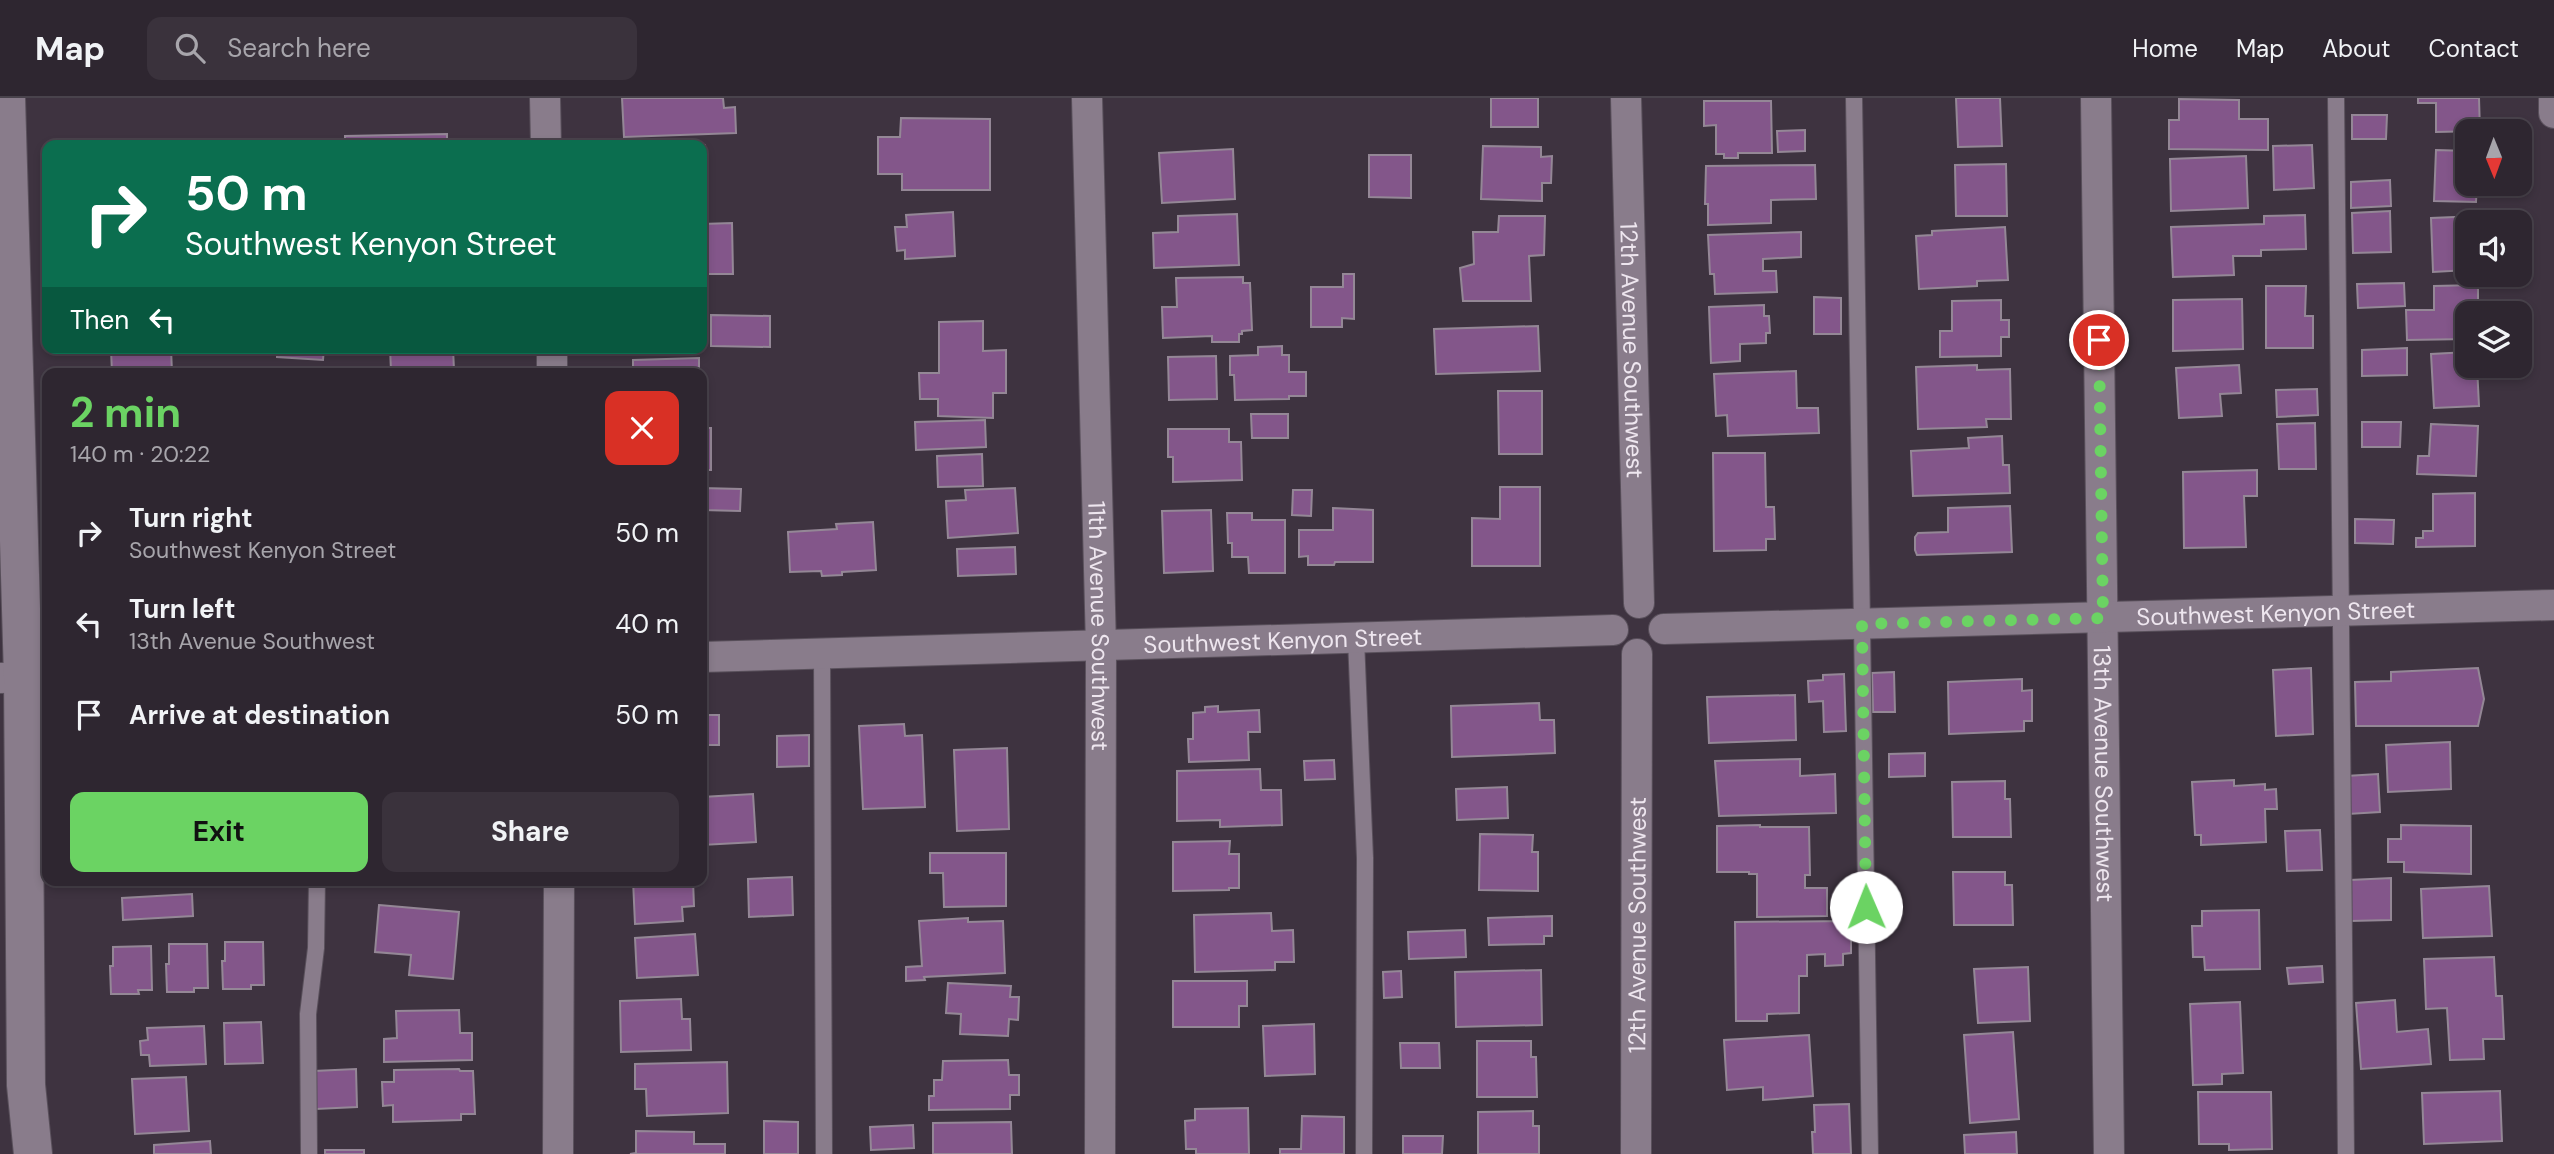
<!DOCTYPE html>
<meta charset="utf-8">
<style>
:root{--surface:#2e2630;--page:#3a323c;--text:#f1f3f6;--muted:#a7a5ab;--line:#49434c;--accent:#6bd363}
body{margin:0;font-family:"DM Sans",sans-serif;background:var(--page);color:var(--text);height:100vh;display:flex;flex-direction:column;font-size:26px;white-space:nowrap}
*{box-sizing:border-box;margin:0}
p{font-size:23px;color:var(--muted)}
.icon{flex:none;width:38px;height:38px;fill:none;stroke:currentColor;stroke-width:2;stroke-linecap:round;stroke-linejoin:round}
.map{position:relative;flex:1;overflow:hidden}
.details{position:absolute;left:42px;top:270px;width:665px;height:518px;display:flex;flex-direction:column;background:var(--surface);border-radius:14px;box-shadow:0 4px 10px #0003,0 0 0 2px var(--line)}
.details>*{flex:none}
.banner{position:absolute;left:42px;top:42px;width:665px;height:214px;border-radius:14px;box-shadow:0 4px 10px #0003,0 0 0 2px var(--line);background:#0b6e4f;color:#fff;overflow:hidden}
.needle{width:46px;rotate:179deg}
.buttons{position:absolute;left:2455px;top:21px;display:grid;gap:14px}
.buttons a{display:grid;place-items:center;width:77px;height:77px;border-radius:14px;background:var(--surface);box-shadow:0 4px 10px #0003,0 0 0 2px var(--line);font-size:35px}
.pin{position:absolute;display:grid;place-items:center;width:60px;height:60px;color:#fff;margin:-30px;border:4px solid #fff;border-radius:50%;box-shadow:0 2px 7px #0007}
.me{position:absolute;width:77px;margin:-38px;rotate:359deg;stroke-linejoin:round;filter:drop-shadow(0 0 5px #0008)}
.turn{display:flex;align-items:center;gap:24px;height:147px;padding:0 28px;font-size:32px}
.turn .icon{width:91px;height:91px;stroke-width:2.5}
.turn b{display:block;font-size:49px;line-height:60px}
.then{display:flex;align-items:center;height:66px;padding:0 28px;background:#0003;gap:14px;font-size:26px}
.round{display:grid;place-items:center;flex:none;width:74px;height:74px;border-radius:14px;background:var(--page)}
.summary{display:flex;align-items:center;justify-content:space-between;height:119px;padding:0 28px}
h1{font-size:42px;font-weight:700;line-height:52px;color:var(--accent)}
.primary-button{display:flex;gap:14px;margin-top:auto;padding:14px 28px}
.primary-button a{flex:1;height:80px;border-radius:14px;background:var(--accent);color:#111;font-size:28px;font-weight:700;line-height:80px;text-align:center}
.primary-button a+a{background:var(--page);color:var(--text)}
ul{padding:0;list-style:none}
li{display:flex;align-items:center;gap:21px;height:91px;padding:0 28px}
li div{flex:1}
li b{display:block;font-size:26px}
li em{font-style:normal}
header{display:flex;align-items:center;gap:42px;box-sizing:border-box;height:98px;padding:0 35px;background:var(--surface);border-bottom:2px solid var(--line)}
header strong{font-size:33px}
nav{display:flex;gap:38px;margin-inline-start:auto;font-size:24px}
.search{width:490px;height:63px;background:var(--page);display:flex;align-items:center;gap:18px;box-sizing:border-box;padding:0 24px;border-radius:14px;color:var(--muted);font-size:26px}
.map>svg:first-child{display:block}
.building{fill:#83568a;stroke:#948796;stroke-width:2}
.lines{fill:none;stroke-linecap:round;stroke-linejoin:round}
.service-casing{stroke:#59505b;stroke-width:18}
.minor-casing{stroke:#59505b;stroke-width:32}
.tertiary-casing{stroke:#59505b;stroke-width:40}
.service{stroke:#897c8b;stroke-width:16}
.minor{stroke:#897c8b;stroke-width:30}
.tertiary{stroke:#897c8b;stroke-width:38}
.route{stroke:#6bd363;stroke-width:12;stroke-dasharray:0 21.6}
.labels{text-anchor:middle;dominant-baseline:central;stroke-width:7;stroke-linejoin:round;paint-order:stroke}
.street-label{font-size:24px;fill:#eee6ef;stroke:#342936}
</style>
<header>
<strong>Map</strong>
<div class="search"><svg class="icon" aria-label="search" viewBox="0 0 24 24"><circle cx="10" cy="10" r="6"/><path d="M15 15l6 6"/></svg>Search here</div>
<nav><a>Home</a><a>Map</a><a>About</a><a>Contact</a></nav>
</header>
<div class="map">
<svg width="2554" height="1056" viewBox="0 0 2554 1056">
<rect width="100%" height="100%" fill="#3e3340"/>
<path class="building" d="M622,0H723L724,10L735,9L736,35L624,39Z
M1491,0H1538V29H1491Z
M1956,0H2000L2002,48L1958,49Z
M2418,0H2479L2480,33L2436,34V5H2418Z
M2179,1L2239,2V21H2268V52L2169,51V22H2179Z
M1704,3H1771L1772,55H1738V60H1724V56H1716V27L1704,28Z
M2352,17H2387L2386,41H2352Z
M901,20L990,21V92H902V76H878V39H900Z
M1805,32V53L1778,54L1777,33Z
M447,36V47H345V38Z
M116,43H180V47H116Z
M683,47H705L706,103H702V47Z
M2312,47L2314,90L2274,92L2273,48Z
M1483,48L1541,49V59L1552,58L1551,85H1542V103L1481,101Z
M1233,51L1235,101L1162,105L1159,55Z
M2436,52L2468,53V86H2477L2476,104L2434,103Z
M1369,57H1411V100L1369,99Z
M2246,58L2248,110L2171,113L2170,61Z
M2006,66L2007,118H1956L1955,67Z
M1815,67L1816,101L1771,102V125L1708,127V106H1705L1706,68Z
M2390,82L2391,108L2351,110V84Z
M2390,113L2391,154L2353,155L2352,115Z
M953,114L955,158L905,161V152L897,153L895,129H907L906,117Z
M1237,116L1239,167L1154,170L1153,135L1178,134V118Z
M2305,117L2306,151L2261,152V158H2233L2234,177L2173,179L2171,129L2264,126V118Z
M1499,118H1545L1544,157L1529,158L1531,203H1463L1460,170L1474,166L1473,134H1498Z
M2479,118V124H2468V172L2433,174L2431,120Z
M732,125L733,176H702V126Z
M2005,129L2008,182L1977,183V188L1919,191L1916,138L1932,137V133Z
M1801,134V159L1763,161V173H1776L1777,194L1715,196L1714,176H1710L1708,137Z
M1343,176H1354V221L1342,220V229H1311V189H1343Z
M1243,179V185H1250L1252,232L1242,233V236H1239V244H1212V238L1163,240L1162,209H1177L1176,180Z
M2404,185L2405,208L2358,210L2357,186Z
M2478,187V215H2468V241L2407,242L2406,212H2434V188Z
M2266,188H2306L2305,218H2313V250H2266Z
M1814,199L1841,200V236H1814Z
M2242,201L2243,251L2173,253V202Z
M2001,202V222H2009V239H2001V258L1940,259V233H1952V203Z
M1764,207V218H1769L1770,235H1766V245L1740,246V263L1711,265L1709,209Z
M711,217L770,218V249L711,248Z
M983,223V253L1006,252V295H993V320L938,318V301H920L919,275H939V224Z
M1538,228L1540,273L1436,276L1434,231Z
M1282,248V257H1289V274H1306V298H1289V301L1235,302L1234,277H1230V258L1258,257V249Z
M171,250L172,275H112L111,252Z
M277,250H324L323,262L277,259Z
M390,250H453L454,272H459V275H376L391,273Z
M2407,250V277L2362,278V252Z
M2468,254V268H2477L2479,308L2434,310L2431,256Z
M1216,258L1217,301L1169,302L1168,259Z
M699,260V275H633V262Z
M1977,267V272L2010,271L2011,321H1986L1987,329L1918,331L1916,269Z
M2239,267L2241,295L2220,296L2222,318L2179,320L2176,270Z
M1796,273L1797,310H1818L1819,335L1728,338L1727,317L1716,318L1714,276Z
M2317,291L2318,317L2277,319L2276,292Z
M1498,293H1542V356H1499Z
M1251,316H1288V340H1252Z
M985,322L986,349L916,352L915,324Z
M2362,324H2401L2400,349H2362Z
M2315,325L2316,371H2279L2277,326Z
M2431,326L2478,328L2476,378L2417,376L2418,358H2429Z
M702,330H711V372H702Z
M1168,331H1229V344H1241L1242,382L1173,384V359H1168Z
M2002,338L2003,367H2009L2010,395L1913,398L1911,353L1969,350L1968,340Z
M1713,355H1765L1766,409H1774L1775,441H1766V452L1714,453Z
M982,356L983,388L938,389L937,358Z
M2257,372V398H2244L2246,449L2184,450L2183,374Z
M1500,389H1540V468H1472V420L1500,421Z
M702,390L741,391L740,413L702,412Z
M1015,390L1018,435L948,440L946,403L966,402L965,392Z
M1293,392H1312L1311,418L1292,417Z
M2475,395V448L2416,449V440H2423V433H2433V396Z
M2010,408L2012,454L1917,457L1915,452V439L1918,435L1948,434V410Z
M1333,410L1373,412V464H1335L1334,467H1308V458L1299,459V432H1333Z
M1211,412L1213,473L1164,475L1162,413Z
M1227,415H1252V422H1285V475H1249L1248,459H1232V445H1228Z
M2355,421L2394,422L2393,446L2355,445Z
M702,424H708V474H702Z
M873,424L876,472L842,474V477L822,478L821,473L790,474L788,434L837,431L836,426Z
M1015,449L1016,476L958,478L957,451Z
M2311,570L2313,636L2276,638L2273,572Z
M2478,570L2484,601L2478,628H2356L2355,584L2391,583V574Z
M1894,574L1895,614H1873L1872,575Z
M1844,576L1846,633L1824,634L1823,603L1809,604L1808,583L1823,582V577Z
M2022,581V593L2032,592V623H2024V633L1949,636L1948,584Z
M1795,597L1796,642L1709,645L1707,599Z
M1539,605L1540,622H1554L1555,655L1452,659L1451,608Z
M1218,608V614L1259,612L1260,634H1248L1249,662L1189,664L1188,641H1193V615L1205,614V609Z
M702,617H719V647H705L706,683H702Z
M904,626L905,638L922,637L925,709L863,711L859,628Z
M809,637V668L777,669V638Z
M2450,644L2451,691L2388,694L2386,647Z
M1007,650L1009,731L957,733L954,652Z
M1925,655V678L1889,679V656Z
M1800,661V678L1835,676L1836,715L1719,718L1715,663Z
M1334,662L1335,681L1305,682L1304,663Z
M1260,671L1261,692H1281L1282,727L1220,729V722L1177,723V673Z
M2378,676L2380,714L2348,716L2346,678Z
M2234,682V688L2265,686V692L2276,691L2277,711H2265L2266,744L2201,747V737H2195L2192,684Z
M2005,683V701H2010L2011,739H1953L1952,684Z
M1507,689L1508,720L1457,722L1456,691Z
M753,696L756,744L702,747V699Z
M1760,727V729H1809L1810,777H1805V790H1827V818L1757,819V776H1749V774H1717V728Z
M2401,727L2471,728V776L2404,774V764H2388V741H2401Z
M2320,732L2322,772L2287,773L2285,733Z
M1480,736L1533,737L1532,754H1538V793L1479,792Z
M1230,743L1229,756H1239V790H1229V792L1173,793V744Z
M930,755H1006V808L944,809L943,775H930Z
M1953,774H2005V787H2012L2013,827H1954Z
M792,779L793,817L749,819L748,781Z
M2391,780V822L2350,823V782Z
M330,782H369V787H330Z
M392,782H458V784L392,786Z
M633,782H693L694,808L682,809L683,823L635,826Z
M2489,788L2492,838L2423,840L2421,791Z
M192,796L193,818L123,822L122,800Z
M379,807L459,814L453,881L409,877L411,857L375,854Z
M2259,812L2260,871L2205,872L2204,859H2193L2192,828H2202V813Z
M1271,815L1272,833L1293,832L1294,864H1275V872L1195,874L1194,817Z
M1552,818V838H1544V846L1489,847L1488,820Z
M968,820V824L1003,823L1005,875L924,879L925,882L906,883V869L922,868L919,823Z
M1851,823V855L1843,856V867L1825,868V856L1807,857V878H1799V915L1767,916V923H1736L1735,824Z
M1465,832L1466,859L1409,861L1408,834Z
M695,836L698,877L637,880L635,840Z
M225,844H263L264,887H251V891H223L222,863H225Z
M169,846H207L208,890H194V894H167L166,866H169Z
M151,848L152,892H138L139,896H111L110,868H113V849Z
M2494,859L2496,898H2502L2504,941H2483L2484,961L2450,962L2447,910L2426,911L2424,861Z
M2322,868L2323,884L2289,886L2287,870Z
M2028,869L2030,923L1978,925L1974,871Z
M1541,872L1542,927L1456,929L1455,874Z
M1401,873L1402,899L1384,900L1383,874Z
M1173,883H1247V908H1239V929H1173Z
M948,885L1011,888L1010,899H1019L1018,922L1009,921L1008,938L960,936L961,916L946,915Z
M681,901L682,921H690L691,952L621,954L620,903Z
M2395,902L2397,934L2428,931L2431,966L2361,971L2356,905Z
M2240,904L2243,975L2222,976V986L2193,987L2190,906Z
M459,912L460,935H472V962L384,964V941L397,940L396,913Z
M261,924L263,965L225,966L224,925Z
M1314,926L1315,976L1265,978L1263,928Z
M204,928L206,966L150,968L149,957H141L140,943L148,942L147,930Z
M2013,934L2019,1021L1970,1025L1964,937Z
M1809,937L1813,998L1763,1002V989L1727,992L1724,942Z
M1477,943H1531V959H1536L1537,999H1477Z
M1400,945H1439L1440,970H1401Z
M1008,962L1009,977H1019V997H1010V1011L929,1012V998H934V982H942L943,963Z
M727,964L728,1015L647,1018L646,991H635V966Z
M356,971L357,1009L316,1011L314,973Z
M459,971L460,973H473L475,1016H461V1022L393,1024V1007L383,1008L382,984H394V972Z
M186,979L189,1033L135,1036L132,981Z
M2500,993L2502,1043L2424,1046L2422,995Z
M2198,994H2271L2272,1051L2229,1052V1046H2199Z
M1849,1006L1851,1056H1813L1812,1034H1815L1814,1007Z
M1248,1010L1249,1056H1196V1051H1186L1185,1023L1195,1022V1011Z
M1533,1013V1028H1539V1056H1478V1014Z
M1302,1018L1344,1019V1056H1280V1051H1301Z
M764,1023L798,1024V1056H764Z
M1011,1024L1012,1056H933V1025Z
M913,1027L914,1050L871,1052L870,1029Z
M636,1033L694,1034V1046H725V1056H630L636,1055Z
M2016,1034L2017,1056H1965L1964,1037Z
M1403,1038H1443L1442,1056H1403Z
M210,1043L211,1056H154V1047Z
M325,1052H364V1056H325Z"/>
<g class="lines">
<g class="service-casing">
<path id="service" d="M1854,0L1870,1056
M2336,0L2346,1056
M1356,541L1365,760L1364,1056
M822,556L824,1056
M309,1056L308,916L316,850L317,782"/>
</g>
<g class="minor-casing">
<g id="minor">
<path d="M545,0L546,47"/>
<path id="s1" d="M1087,0L1101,549L1100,1056"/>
<path id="s2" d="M1626,0L1639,505"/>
<path id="s3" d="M2096,0L2109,1056"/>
<path d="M2554,0V15"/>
<path d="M552,250V275"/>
<path id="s4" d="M1664,531L2554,507"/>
<path id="s5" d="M702,559L1613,532"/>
<path d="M0,580L47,579"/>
<path d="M558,1056L559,782"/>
<path id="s6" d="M1636,1056L1637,556"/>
</g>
</g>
<g class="tertiary-casing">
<path id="tertiary" d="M6,0L23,579L26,987L33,1056"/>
</g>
<use href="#service" class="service"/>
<use href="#minor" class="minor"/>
<use href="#tertiary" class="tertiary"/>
</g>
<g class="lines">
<path class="route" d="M1866,809L1862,526L2103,520L2099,242"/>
</g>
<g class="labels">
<g class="street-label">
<text stroke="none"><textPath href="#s2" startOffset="252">12th Avenue Southwest</textPath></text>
<text stroke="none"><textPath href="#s4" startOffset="612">Southwest Kenyon Street</textPath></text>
<text stroke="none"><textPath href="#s1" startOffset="528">11th Avenue Southwest</textPath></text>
<text stroke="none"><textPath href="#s5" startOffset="581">Southwest Kenyon Street</textPath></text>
<text stroke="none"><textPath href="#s3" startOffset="676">13th Avenue Southwest</textPath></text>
<text stroke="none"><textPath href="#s6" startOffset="229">12th Avenue Southwest</textPath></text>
</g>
</g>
</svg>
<div class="buttons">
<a><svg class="needle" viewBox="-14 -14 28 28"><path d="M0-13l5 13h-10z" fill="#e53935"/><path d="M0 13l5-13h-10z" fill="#a7a5ab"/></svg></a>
<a><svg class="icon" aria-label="sound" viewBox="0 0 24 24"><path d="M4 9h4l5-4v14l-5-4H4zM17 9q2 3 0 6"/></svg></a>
<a><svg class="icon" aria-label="layers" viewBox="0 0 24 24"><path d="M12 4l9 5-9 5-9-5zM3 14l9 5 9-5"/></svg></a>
</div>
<div class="pin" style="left:2099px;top:242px;background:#d93025"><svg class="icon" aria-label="arrive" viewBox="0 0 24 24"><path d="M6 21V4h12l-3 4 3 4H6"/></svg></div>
<svg class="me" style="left:1866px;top:809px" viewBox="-20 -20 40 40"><circle r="19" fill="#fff"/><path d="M0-13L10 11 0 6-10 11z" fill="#6bd363"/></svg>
<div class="banner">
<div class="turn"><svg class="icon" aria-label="right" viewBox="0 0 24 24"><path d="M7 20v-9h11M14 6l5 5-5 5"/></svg><div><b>50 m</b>Southwest Kenyon Street</div></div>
<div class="then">Then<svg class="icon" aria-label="left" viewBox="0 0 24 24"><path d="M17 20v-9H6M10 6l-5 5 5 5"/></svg></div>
</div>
<section class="details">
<div class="summary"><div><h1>2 min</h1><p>140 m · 20:22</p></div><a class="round" style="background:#d93025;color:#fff"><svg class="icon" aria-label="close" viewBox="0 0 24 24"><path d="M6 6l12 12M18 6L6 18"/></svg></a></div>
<ul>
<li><svg class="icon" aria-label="right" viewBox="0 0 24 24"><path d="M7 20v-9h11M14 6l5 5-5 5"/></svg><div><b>Turn right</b><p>Southwest Kenyon Street</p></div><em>50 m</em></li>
<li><svg class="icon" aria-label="left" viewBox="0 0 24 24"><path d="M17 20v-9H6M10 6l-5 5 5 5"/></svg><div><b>Turn left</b><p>13th Avenue Southwest</p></div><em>40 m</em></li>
<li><svg class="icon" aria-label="arrive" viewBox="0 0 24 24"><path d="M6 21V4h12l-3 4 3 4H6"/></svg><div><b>Arrive at destination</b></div><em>50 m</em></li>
</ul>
<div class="primary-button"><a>Exit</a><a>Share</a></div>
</section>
</div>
